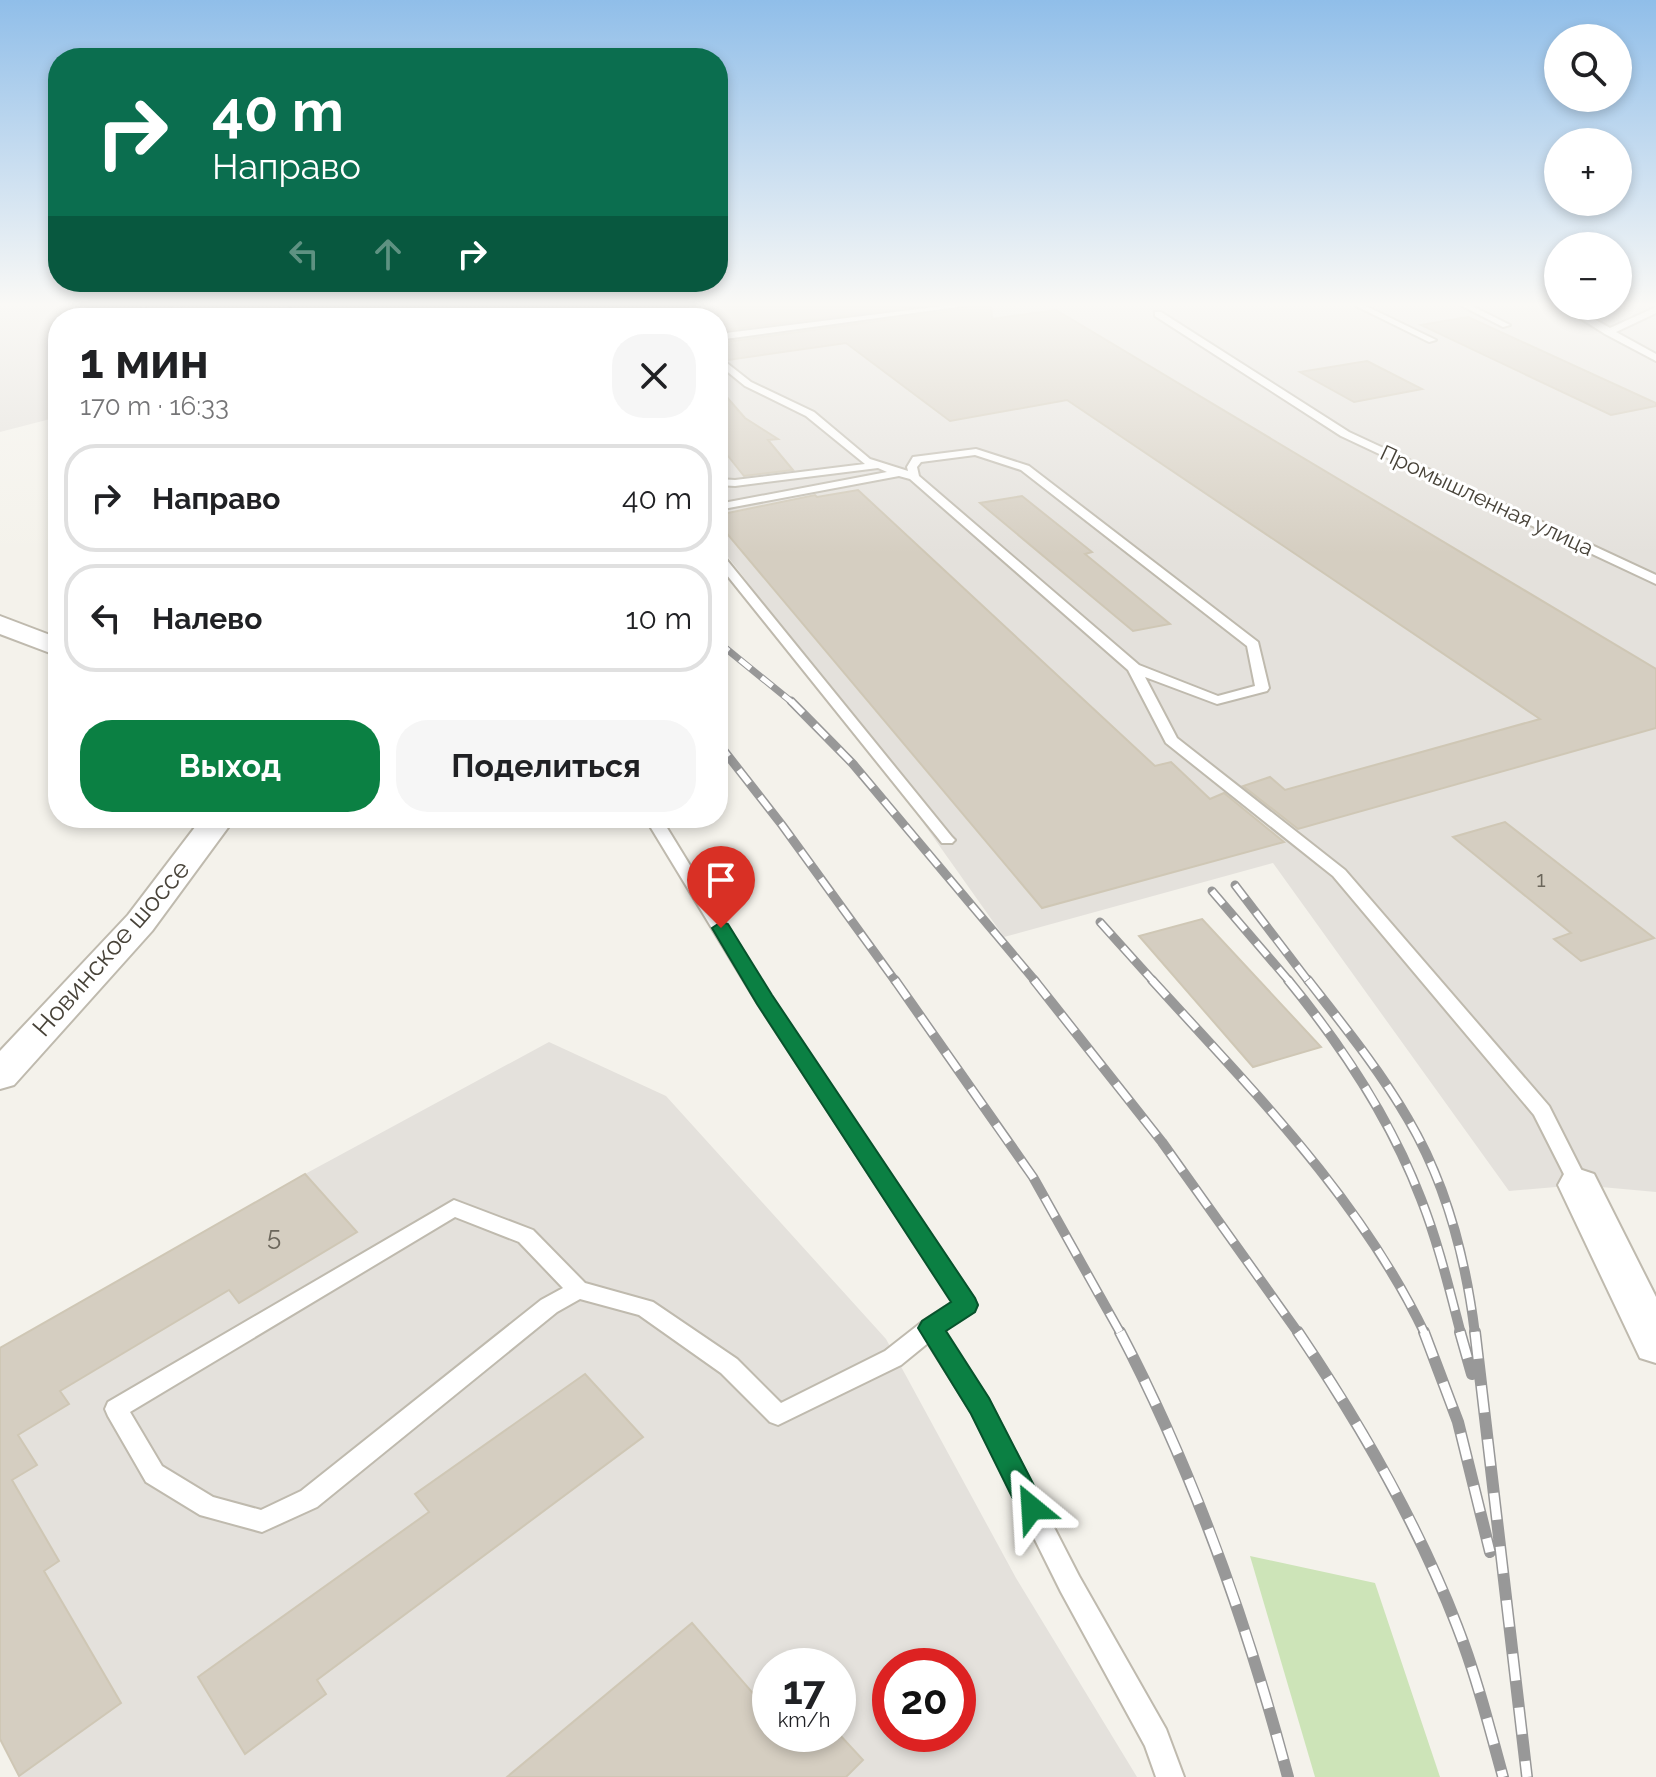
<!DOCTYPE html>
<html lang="ru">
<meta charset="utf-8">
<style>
:root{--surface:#fff;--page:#f6f6f6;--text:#202124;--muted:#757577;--line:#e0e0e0;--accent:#0b8043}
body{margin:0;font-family:Raleway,sans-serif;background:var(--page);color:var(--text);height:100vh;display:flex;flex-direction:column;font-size:30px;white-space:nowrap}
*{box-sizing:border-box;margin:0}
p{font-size:26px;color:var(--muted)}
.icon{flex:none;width:44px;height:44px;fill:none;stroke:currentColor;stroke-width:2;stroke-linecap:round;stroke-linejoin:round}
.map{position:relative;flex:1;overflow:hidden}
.side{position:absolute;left:48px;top:308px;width:680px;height:520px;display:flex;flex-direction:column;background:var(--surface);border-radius:32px;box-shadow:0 4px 12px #0003}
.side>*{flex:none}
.guide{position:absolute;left:48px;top:48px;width:680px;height:244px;border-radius:32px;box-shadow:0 4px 12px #0003;background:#0b6e4f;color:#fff;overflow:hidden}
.tools{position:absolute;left:1544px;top:24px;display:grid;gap:16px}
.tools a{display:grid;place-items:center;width:88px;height:88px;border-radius:50%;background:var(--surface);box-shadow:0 4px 12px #0003;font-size:40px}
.speed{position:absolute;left:752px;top:1648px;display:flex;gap:16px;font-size:40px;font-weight:700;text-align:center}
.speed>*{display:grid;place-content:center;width:104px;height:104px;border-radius:50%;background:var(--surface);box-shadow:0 4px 12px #0003;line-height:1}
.speed small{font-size:20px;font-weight:400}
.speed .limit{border:12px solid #d22;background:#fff;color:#111}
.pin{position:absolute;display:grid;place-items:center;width:68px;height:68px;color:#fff;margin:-82px -34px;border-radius:50% 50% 50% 0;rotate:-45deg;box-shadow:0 0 8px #0007}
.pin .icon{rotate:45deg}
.me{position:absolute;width:88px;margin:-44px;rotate:333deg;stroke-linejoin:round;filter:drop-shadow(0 0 6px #0008)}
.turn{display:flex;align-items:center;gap:28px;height:168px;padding:0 32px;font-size:36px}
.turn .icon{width:104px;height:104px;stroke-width:2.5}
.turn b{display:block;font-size:56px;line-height:68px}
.lanes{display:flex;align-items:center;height:76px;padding:0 32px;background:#0003;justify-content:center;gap:40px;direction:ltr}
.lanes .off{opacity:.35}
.round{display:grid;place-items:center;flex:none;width:84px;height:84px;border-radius:32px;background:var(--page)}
.headline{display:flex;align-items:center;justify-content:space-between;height:136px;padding:0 32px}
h1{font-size:48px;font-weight:700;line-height:60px}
.cta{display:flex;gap:16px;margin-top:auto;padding:16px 32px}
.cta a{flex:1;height:92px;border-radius:32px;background:var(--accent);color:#fff;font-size:32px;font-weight:700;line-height:92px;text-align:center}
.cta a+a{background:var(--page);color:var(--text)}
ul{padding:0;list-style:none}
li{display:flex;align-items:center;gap:24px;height:108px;margin:0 16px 12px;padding:0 16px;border:4px solid var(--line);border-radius:32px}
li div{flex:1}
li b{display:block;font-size:30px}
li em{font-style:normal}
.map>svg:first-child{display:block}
.industrial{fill:#e4e1dc;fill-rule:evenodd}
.green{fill:#cde4b8}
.building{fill:#d5cec1;stroke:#cfc7b5;stroke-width:2}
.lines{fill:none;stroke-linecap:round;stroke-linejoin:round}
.service-casing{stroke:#bfbaae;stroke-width:4}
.minor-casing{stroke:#bfbaae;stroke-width:4}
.service{fill:#fff;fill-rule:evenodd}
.minor{fill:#fff;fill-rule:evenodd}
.rail-far4-casing{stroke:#989898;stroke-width:6}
.rail-far3-casing{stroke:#989898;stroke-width:7}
.rail-far2-casing{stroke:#989898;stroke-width:9}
.rail-far1-casing{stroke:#989898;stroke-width:10}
.rail-casing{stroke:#989898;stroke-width:12}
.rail-far4{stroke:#fff;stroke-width:4;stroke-dasharray:11;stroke-linecap:butt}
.rail-far3{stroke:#fff;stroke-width:5;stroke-dasharray:14;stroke-linecap:butt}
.rail-far2{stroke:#fff;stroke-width:6;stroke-dasharray:17;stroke-linecap:butt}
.rail-far1{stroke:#fff;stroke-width:7;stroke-dasharray:22;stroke-linecap:butt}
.rail{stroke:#fff;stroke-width:9;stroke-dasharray:27;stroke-linecap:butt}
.route{fill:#0b8043;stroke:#07532c;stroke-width:2}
.labels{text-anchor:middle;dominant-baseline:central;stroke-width:6;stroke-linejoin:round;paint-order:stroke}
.far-street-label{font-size:22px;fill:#484339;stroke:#fff}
.number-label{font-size:22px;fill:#6b665b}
.street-label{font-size:26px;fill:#484339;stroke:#fff}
.near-number-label{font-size:26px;fill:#6b665b}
</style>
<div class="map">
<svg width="1656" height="1777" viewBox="0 0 1656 1777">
<rect width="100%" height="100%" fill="#f4f2eb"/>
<path class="industrial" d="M0,306H70L82,318H58V417L0,432Z
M165,306H1656V1192L1579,1185L1509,1191L1273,863L1004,937L807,659L718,544V318H170Z
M549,1042L666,1096L886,1339L1016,1578L1137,1777H19L0,1739V1348L305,1174ZM770,1666H838V1734H770ZM890,1666H958V1734H890Z"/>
<path class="green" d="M1250,1556L1375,1583L1440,1777H1315Z"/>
<path class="building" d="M718,306H922L718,331Z
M967,306H991L992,319L1056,310L1656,669V728L1298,829L1243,786L1270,777L1285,790L1540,719L1067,400L950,421L846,343L728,360L718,353V343L964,309Z
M1468,317L1656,403V406L1611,415L1421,325Z
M1367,361L1422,389L1354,402L1300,372Z
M718,387L745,418L778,439L768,440L793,470L744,476L728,456L718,458Z
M858,490L1155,766L1171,762L1210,799L1224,793L1284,842L1042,908L718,523V515L815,495L817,497Z
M1022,496L1092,552L1085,554L1170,624L1133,631L980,503Z
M1505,822L1632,921L1654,938L1581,961L1554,939L1571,933L1453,837Z
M1202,919L1321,1047L1253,1067L1139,936Z
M305,1174L357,1232L239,1303L229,1290L60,1391L69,1404L18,1435L37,1465L12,1480L59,1561L44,1571L121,1703L19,1776L0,1739V1348Z
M585,1374L643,1437L317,1680L326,1694L245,1754L198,1677L429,1512L415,1494Z
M692,1623L770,1713V1734H839L863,1760L846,1777H507Z"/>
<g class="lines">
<g class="service-casing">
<path id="service" d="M172,306H180L185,318H177Z
M280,306H288L296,318H288Z
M943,306H964L718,340V334Z
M1356,306H1366L1436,340L1429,342Z
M1462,306H1472L1510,325L1503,327Z
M1561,306H1571L1610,328L1656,307V313L1616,332L1656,354V361L1605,334Z
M1155,312H1161L1349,432L1656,575V584L1341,436L1155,316Z
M718,356L751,382L814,412L870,459L908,471L907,467L913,457L976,449L1029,466L1258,642L1269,688L1267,691L1217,704L1145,677L1177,738L1345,870L1549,1106L1589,1185L1586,1190L1579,1193L1572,1190L1534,1115L1333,876L1166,743L1128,670L910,479L899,476L718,510V504L887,472L878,468L735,486L718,485V479L735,480L865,464L806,416L745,386L718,364ZM975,455L1021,470L1247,646L1255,686L1218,696L1139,665L919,476L917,467L921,462Z
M718,552L722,554L952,837L955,840L952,843H942L718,564Z
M645,818H661L770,996L974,1299L977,1305L974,1311L943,1331L988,1399L1079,1576L1166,1729L1184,1777H1156L1145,1746L1061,1592L972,1413L928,1343L901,1365L778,1425L770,1422L721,1373L639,1315L580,1299L557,1312L317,1507L262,1532L200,1515L146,1482L108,1416L105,1409L108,1402L454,1200L533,1230L585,1283L653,1302L737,1359L781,1403L885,1351L922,1322L953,1302L758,1004ZM455,1217L519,1242L563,1288L541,1300L301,1491L261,1510L213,1497L162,1466L130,1412Z"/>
</g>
<g class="minor-casing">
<path id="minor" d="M0,616L58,638V656L0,634Z
M202,818H235L152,931L14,1085L0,1089V1051L128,915Z
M1579,1169L1594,1174L1656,1297V1363L1640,1358L1558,1185L1564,1174Z"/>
</g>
<use href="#service" class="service"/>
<use href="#minor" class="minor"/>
<g class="rail-far4-casing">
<path id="rail-far4" d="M81,306L95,318
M143,306L147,318"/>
</g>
<g class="rail-far3-casing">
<path id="rail-far3" d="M718,642L793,703"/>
</g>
<g class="rail-far2-casing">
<path id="rail-far2" d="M791,701L853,764L1036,982
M718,743L782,825L896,982
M1235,885L1309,982
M1212,891L1290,982
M1100,922L1154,982"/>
</g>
<g class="rail-far1-casing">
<path id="rail-far1" d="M895,980L1033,1177L1121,1334
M1034,980L1162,1142L1299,1334
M1152,980C1252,1090 1360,1198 1425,1334
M1288,980C1342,1046 1390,1118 1421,1199C1438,1242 1449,1288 1461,1334
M1308,980C1343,1025 1379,1069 1408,1119C1446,1183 1466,1260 1475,1334"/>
</g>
<g class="rail-casing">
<path id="rail" d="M1120,1332C1194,1473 1247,1623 1288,1777
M1298,1332C1360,1424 1417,1522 1457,1626C1476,1675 1489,1726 1503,1777
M1424,1332L1458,1422L1490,1552
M1460,1332L1472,1374
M1475,1332L1527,1777"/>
</g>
<use href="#rail-far4" class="rail-far4"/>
<use href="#rail-far3" class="rail-far3"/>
<use href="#rail-far2" class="rail-far2"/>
<use href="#rail-far1" class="rail-far1"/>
<use href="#rail" class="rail"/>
</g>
<linearGradient id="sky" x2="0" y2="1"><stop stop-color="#90bee9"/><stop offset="0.55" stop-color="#faf9f6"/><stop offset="1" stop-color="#faf9f6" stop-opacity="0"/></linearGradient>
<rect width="1656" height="554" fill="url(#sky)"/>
<path class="route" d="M721,922L728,924L772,995L975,1298L978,1305L975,1312L946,1331L989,1398L1041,1499L1045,1508L1041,1517L1032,1520L1022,1517L971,1414L918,1328L922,1321L951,1302L757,1004L712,928Z"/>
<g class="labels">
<g class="far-street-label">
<text transform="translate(1487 500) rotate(25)">Промышленная улица</text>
</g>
<g class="number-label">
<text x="1541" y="879">1</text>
</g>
<g class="street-label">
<text transform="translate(111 948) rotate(-49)">Новинское шоссе</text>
</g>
<g class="near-number-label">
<text x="274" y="1236">5</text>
</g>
</g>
</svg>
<div class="tools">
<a><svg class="icon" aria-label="search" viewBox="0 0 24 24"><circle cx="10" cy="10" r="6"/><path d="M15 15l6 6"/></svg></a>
<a>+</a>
<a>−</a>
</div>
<div class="speed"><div>17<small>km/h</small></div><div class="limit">20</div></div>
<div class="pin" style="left:721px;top:928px;background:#d93025"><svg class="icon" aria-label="arrive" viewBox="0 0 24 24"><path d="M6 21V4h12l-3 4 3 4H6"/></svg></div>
<svg class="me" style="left:1032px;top:1508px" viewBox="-20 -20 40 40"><path d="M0-17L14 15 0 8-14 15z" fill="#0b8043" stroke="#fff" stroke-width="4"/></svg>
<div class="guide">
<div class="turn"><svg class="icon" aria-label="right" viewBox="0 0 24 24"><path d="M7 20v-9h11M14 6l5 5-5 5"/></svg><div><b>40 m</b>Направо</div></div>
<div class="lanes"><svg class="icon off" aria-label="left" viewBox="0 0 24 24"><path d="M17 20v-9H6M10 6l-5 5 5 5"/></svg><svg class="icon off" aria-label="ahead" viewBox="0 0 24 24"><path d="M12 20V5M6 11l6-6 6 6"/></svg><svg class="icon" aria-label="right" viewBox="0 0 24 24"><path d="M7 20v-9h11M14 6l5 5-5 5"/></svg></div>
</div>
<section class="side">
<div class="headline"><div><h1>1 мин</h1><p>170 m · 16:33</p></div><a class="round"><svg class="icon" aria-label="close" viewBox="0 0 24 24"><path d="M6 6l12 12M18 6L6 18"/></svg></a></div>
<ul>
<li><svg class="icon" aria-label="right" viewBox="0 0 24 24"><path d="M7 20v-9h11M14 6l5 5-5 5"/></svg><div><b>Направо</b></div><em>40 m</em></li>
<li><svg class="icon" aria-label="left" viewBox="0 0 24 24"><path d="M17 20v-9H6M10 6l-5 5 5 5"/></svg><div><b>Налево</b></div><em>10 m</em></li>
</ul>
<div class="cta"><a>Выход</a><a>Поделиться</a></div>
</section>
</div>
